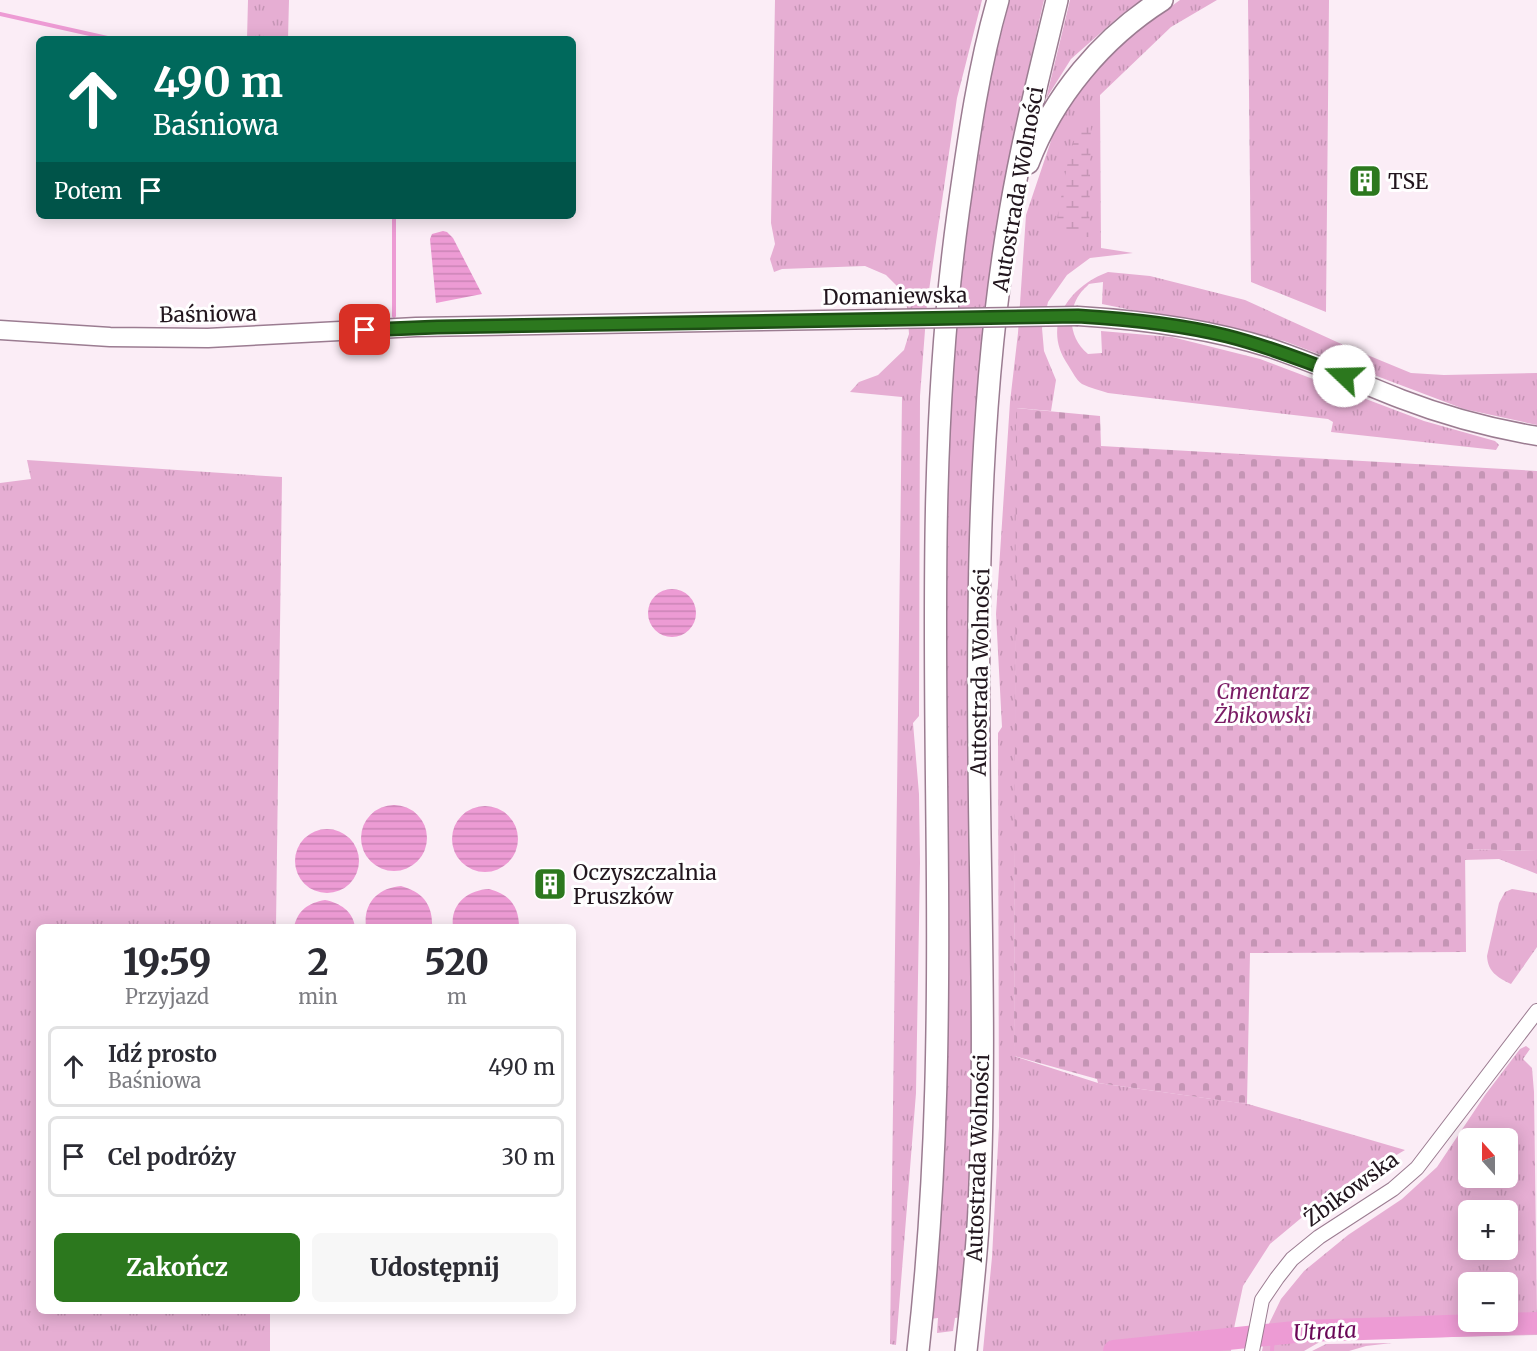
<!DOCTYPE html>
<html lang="pl">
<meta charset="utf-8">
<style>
:root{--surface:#fff;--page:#f7f7f7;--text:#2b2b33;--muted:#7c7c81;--line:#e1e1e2;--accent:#2c781e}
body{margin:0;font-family:Merriweather,serif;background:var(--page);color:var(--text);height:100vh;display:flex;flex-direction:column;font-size:22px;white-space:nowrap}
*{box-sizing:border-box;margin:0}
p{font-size:20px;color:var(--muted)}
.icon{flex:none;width:33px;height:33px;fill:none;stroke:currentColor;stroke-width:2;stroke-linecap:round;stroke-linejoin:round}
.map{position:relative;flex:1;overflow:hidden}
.side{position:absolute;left:36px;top:924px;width:540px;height:390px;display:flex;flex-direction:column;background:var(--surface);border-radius:9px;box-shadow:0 3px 15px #0003}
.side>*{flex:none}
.banner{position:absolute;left:36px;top:36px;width:540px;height:183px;border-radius:9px;box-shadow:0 3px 15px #0003;background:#00695c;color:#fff;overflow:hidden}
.needle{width:39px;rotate:339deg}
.buttons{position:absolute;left:1458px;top:1128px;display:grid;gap:12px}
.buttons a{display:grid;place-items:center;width:60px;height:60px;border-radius:9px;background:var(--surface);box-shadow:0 3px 15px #0003;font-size:30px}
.pin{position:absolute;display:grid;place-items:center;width:51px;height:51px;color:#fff;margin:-26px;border-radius:12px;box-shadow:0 3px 9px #0006}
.me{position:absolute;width:66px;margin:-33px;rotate:291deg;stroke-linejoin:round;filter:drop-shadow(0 0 4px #0008)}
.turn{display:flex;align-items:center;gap:21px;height:126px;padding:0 18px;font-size:27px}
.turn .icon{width:78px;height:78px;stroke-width:2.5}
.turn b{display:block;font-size:42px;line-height:51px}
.then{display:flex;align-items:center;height:57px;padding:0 18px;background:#0003;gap:12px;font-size:22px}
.eta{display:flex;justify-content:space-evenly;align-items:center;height:102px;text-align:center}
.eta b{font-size:36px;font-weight:800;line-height:42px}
.button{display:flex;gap:12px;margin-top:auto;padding:12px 18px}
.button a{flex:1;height:69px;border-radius:9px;background:var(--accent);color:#fff;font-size:24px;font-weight:800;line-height:69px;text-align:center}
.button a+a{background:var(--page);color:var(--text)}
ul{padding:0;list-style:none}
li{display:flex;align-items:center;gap:18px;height:81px;margin:0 12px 9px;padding:0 6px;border:3px solid var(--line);border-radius:9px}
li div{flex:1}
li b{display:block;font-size:22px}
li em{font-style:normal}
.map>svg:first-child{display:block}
.grass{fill:url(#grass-tufts);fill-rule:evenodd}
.wetland{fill:url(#wetland-marsh)}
.cemetery{fill:url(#cemetery-stones)}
.water{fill:url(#water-rules)}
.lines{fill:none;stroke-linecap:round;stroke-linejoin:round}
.stream{stroke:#ed9bd4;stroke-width:4}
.river{stroke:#ed9bd4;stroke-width:22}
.minor-casing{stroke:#9b7c91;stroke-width:16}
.major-casing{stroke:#9b7c91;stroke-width:21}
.highway-casing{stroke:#9b7c91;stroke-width:24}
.minor{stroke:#fff;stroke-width:14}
.major{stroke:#fff;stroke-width:18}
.highway{stroke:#fff;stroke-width:21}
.major-bridge-casing{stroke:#9b7c91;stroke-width:21;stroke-linecap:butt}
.major-bridge{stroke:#fff;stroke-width:18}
.route-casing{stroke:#1d4e14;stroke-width:15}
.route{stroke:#2c781e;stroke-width:10}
.labels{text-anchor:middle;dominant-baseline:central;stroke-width:6;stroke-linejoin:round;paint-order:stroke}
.poi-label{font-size:21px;fill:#22161e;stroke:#fff;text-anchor:start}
.street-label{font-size:21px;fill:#22161e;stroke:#fff}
.park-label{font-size:21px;font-style:italic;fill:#7a1c65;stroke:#fff}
.water-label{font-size:22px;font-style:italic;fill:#6a0857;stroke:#fff}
</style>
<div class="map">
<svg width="1537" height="1351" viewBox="0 0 1537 1351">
<defs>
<pattern id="grass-tufts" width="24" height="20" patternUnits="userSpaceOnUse" patternTransform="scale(1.5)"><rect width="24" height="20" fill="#e6aed3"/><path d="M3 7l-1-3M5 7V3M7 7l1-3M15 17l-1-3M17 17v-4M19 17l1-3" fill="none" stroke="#c595b5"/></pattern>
<pattern id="wetland-marsh" width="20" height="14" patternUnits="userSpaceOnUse" patternTransform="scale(1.5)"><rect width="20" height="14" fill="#e6aed3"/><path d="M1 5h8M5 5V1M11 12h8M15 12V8" fill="none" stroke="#c595b5"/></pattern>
<pattern id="cemetery-stones" width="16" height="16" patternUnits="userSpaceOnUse" patternTransform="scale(1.5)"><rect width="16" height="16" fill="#e6aed3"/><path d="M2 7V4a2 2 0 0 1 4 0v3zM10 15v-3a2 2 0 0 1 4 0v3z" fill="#c595b5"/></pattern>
<pattern id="water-rules" width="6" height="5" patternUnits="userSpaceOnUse" patternTransform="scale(1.5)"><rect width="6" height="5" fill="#ed9bd4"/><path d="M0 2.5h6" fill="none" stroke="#cb85b6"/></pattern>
</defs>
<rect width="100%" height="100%" fill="#fbedf6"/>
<path class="grass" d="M248,0H289L288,39H247Z
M775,0H982L957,98L927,304L920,396L919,716L913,723L919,794L920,863L916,1093L896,1345L890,1344L902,397L850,392L859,382L878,375L904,350L909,334L907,307L901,290L886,275L865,266L782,269L774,272L770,259L775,244L771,223Z
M1010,0H1044L1012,141L994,255L973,1054V1137L962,1317L955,1318L953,1331L937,1333L938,1318L929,1319L949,390L957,283L989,80Z
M1070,0H1142L1122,14L1071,59L1046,99Z
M1180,0H1217L1171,27L1100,95L1101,248L1133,253L1090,258L1067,275L1048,302L1042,328L1044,351L1056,380L1051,411L1017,408L1014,1056L1098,1083L1248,1104L1405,1150L1330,1194L1270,1244L1243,1286L1233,1333L1231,1351H983L992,1257L999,1126L998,733L1002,727L996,614L1010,402L1018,333L1026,215L1058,120L1091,73L1126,39Z
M1248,0H1329L1326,312L1251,282Z
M1108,272L1150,276L1245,300L1348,347L1411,373L1444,375L1537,373V425L1464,409L1284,341L1102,304L1103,282C1099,283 1092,283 1089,284C1088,285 1083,290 1082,291C1066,310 1069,339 1088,354L1102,353L1101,331L1172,337L1260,359L1424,421L1495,441L1499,445L1496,450L1331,432L1333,422L1328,419L1108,393C1100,390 1090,388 1082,384C1076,380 1072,371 1068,365C1041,326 1068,287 1108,272Z
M27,460L282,477L276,927H39V1311H270V1351H0V483L31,479Z
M1537,843V874L1499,859L1464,860V849L1536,851Z
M1512,889L1537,893V947L1511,984C1497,977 1488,972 1487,956L1499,903L1505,892Z
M1526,1046L1530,1049L1523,1059L1532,1068L1534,1092L1537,1317H1508V1282H1468V1318L1358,1322L1266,1330L1281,1299L1304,1271L1348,1235L1402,1199L1437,1167L1485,1095L1520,1049ZM1468,1138H1508V1178H1468ZM1468,1210H1508V1250H1468Z
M1537,1330V1335L1323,1340L1304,1351H1262L1264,1341L1351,1334Z
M1392,1343L1366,1346L1349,1351H1312L1326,1344Z"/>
<path class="wetland" d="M1091,114L1089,237H1064L1057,219L1069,156L1081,122Z"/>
<path class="cemetery" d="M1016,408L1100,416L1101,446L1537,471V851L1465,849L1466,952L1250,953L1247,1104L1098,1083L1097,1079L1014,1056Z"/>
<path class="water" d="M443,231L447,232L453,238L482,294L436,303L430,239L432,234Z
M648 613a24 24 0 1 1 48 0a24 24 0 1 1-48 0Z
M361 838a33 33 0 1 1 66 0a33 33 0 1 1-66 0Z
M452 839a33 33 0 1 1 66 0a33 33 0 1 1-66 0Z
M295 861a32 32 0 1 1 64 0a32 32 0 1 1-64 0Z
M401,886C423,892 433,905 432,927H366C363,903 378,888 401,886Z
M489,889C509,894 519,906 519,927H453C450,904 468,890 489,889Z
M325,900C340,903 353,911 355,927H294C298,910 308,903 325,900Z"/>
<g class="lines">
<path class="stream" d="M0,14L112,39
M394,216V316
M1272,1351L1273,1334"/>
<path class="river" d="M1114,1351L1304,1331L1537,1323"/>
<g class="minor-casing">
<path id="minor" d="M1252,1351L1262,1300L1277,1278L1292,1259L1319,1237L1393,1189L1417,1168L1537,1011"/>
</g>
<g class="major-casing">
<path id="major" d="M1078,316C1143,320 1207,328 1270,348C1315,363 1358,382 1401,399C1445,416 1490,428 1537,436
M0,330L110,337L208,338L416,327L885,319"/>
</g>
<g class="highway-casing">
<path id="highway" d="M1028,163C1053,97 1102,38 1162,0
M918,1351C938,1177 939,1001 937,827C935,622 930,418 958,214C968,143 978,69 998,0
M966,1351C971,1304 977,1256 979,1208C988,1013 976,817 979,621C980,486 987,346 1010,213C1022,141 1040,71 1057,0"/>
</g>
<use href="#minor" class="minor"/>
<use href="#major" class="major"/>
<use href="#highway" class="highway"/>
<g class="major-bridge-casing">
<path id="major-bridge" d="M885,319L1078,316"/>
</g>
<use href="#major-bridge" class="major-bridge"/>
</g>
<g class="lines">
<g class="route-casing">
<path id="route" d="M365,330L437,327L1078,316C1128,319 1178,324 1227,336C1267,346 1306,361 1344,376"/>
</g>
<use href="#route" class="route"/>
</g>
<defs>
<g id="building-square" transform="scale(1.725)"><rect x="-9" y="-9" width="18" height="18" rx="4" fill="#2c781e" stroke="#fff"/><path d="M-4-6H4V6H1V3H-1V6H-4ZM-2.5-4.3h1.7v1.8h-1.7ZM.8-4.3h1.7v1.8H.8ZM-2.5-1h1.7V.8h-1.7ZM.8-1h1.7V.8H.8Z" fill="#fff"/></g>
</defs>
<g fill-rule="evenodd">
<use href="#building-square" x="1365" y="181"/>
<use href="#building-square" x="550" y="884"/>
</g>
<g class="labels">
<g class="poi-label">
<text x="1388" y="181">TSE</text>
<text x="573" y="872">Oczyszczalnia<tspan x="573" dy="24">Pruszków</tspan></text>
</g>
<g class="street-label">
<text transform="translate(1018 189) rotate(-80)">Autostrada Wolności</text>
<text transform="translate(895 296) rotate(-1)">Domaniewska</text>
<text transform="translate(208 314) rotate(-1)">Baśniowa</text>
<text transform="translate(980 672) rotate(-89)">Autostrada Wolności</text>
<text transform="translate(978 1158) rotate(-88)">Autostrada Wolności</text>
<text transform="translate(1351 1189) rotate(-36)">Żbikowska</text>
</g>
<g class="park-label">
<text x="1263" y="691">Cmentarz<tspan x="1263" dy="24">Żbikowski</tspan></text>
</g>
<g class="water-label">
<text transform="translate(1325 1331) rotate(-3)">Utrata</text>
</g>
</g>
</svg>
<div class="buttons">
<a><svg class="needle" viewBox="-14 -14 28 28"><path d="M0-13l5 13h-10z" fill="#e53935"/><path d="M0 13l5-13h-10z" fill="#7c7c81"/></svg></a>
<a>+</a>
<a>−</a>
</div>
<div class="pin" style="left:365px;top:330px;background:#d93025"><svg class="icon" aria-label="arrive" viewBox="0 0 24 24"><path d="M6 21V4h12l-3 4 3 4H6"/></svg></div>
<svg class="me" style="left:1344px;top:376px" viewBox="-20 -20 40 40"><circle r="19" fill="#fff"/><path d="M0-13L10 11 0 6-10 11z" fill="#2c781e"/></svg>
<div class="banner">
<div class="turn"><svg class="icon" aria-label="ahead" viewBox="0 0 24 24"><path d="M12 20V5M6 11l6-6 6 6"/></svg><div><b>490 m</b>Baśniowa</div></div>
<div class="then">Potem<svg class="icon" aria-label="arrive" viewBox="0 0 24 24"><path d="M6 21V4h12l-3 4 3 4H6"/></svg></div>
</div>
<section class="side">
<div class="eta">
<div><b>19:59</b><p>Przyjazd</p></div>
<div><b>2</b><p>min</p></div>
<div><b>520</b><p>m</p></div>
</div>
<ul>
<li><svg class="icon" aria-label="ahead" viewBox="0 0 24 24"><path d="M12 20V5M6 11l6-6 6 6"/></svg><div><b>Idź prosto</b><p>Baśniowa</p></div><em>490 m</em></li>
<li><svg class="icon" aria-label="arrive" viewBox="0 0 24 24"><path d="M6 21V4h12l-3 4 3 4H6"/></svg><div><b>Cel podróży</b></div><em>30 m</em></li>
</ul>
<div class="button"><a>Zakończ</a><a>Udostępnij</a></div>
</section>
</div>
